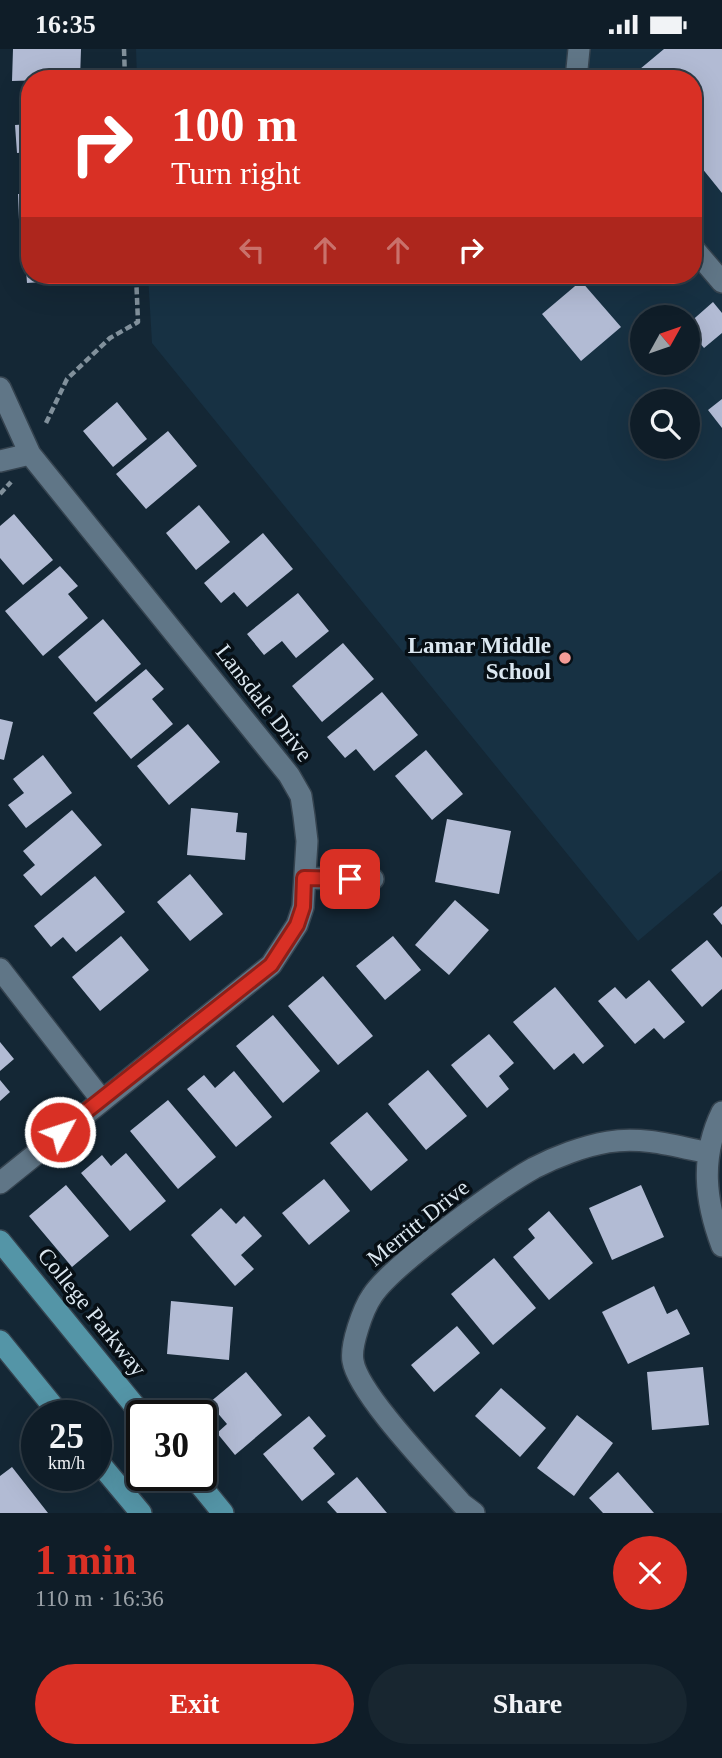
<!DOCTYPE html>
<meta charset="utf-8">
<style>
:root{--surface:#0f1d28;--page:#182630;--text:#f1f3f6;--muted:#9ba2a8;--line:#2f3b45;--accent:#d93025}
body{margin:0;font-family:Georgia,serif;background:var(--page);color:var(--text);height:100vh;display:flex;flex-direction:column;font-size:26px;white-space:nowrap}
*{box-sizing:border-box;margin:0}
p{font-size:23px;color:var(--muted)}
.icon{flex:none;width:38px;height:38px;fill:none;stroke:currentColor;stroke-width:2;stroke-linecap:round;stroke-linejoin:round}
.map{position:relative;height:1464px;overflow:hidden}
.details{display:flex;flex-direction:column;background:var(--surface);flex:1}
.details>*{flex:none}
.hud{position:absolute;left:21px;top:21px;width:681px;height:214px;border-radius:28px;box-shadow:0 7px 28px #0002,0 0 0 2px var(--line);background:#d93025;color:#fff;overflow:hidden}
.needle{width:46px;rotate:50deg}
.fabs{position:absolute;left:630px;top:256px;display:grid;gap:14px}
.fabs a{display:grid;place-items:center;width:70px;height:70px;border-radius:50%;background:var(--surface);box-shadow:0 7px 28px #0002,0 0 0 2px var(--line);font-size:35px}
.speed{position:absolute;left:21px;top:1351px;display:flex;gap:14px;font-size:35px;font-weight:700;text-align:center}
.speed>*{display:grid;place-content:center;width:91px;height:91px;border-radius:50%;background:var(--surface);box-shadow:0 7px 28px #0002,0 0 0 2px var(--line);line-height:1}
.speed small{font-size:18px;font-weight:400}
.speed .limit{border:4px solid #111;border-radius:10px;background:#fff;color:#111}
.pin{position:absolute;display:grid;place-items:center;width:60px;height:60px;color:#fff;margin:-30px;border-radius:14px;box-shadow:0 4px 10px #0006}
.me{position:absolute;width:77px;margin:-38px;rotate:50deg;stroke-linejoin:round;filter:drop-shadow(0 0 5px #0008)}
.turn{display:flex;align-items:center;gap:24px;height:147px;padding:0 35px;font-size:32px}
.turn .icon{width:91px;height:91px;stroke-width:2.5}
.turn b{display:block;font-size:49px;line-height:60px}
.lanes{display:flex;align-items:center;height:66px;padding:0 35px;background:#0003;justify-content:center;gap:35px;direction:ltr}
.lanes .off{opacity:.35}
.round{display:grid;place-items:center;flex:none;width:74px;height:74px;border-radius:37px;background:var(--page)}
.headline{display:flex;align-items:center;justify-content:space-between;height:119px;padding:0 35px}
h1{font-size:42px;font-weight:700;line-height:52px;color:var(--accent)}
.primary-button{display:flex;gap:14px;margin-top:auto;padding:14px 35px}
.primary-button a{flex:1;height:80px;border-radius:42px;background:var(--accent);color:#fff;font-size:28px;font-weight:700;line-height:80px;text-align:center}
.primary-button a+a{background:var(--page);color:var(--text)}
.status{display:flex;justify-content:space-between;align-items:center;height:49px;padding:0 35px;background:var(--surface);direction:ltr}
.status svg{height:19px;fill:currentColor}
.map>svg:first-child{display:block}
.built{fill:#173143;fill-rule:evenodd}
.building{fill:#b2bbd4}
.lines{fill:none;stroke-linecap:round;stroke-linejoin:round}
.minor-casing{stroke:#35434f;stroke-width:24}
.major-casing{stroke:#35434f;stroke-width:24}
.path{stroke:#81909b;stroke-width:4.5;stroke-dasharray:7 3.5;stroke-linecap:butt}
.minor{stroke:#607687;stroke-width:21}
.major{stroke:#5495a7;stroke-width:21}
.route-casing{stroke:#8d1f18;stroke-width:18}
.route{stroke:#d93025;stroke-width:12}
.poi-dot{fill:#f59c96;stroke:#070f15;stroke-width:2.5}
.labels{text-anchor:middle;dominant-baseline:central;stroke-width:7;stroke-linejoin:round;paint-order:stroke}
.poi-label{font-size:23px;font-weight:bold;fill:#dbe7f0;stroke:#070f15;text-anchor:end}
.street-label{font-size:23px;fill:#dbe7f0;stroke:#070f15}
</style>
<div class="status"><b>16:35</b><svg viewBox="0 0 49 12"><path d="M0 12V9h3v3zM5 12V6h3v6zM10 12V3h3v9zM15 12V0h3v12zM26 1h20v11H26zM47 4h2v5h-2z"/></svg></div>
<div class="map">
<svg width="722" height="1464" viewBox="0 0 722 1464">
<rect width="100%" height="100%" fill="#142735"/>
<path class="built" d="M136,0H722V821L638,892L152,294L148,226H693V30H137ZM642,268H688V313H642ZM642,352H688V397H642Z"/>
<path class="building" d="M13,0H81L80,30L12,32Z
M664,0H722V144L693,108V30H628Z
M30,75V103L17,104L15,76Z
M18,145H30V171H19Z
M24,191H30V226H69L70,231L27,234Z
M581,232L621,278L581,312L542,265Z
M713,253L722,264V284L704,299L688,280V275Z
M722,350V379L708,361Z
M117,353L147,390L113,418L83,382Z
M168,382L197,417L146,460L116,425Z
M199,456L230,493L196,521L166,484Z
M14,465L53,511L23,536L0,509V477Z
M263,484L293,520L247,558L234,543L221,554L204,534Z
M60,517L78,537L68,545L88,569L43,607L5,562Z
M298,544L329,582L296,609L282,592L264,606L247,585Z
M103,570L141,615L96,653L58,608Z
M343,594L374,630L322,673L292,637Z
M146,620L164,640L152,650L173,675L131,710L93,664Z
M382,643L418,686L374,722L356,700L345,709L327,688Z
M0,670L13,673L4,711L0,710Z
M188,675L220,713L169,756L137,717Z
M426,701L463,745L432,771L395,727Z
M43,706L72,744L26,779L8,756L24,744L13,730Z
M191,759L238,764L236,783L247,784L245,811L187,806Z
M72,761L102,796L41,847L23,826L35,816L23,802Z
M447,770L511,782L499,845L435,833Z
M190,825L223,865L190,892L157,853Z
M95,827L125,863L76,903L63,888L51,898L34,877Z
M455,851L489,881L449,926L415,896Z
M722,857V876L713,865Z
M121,887L149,921L100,962L72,928Z
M393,887L421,921L385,951L356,917Z
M707,891L722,909V940L702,958L671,921Z
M323,927L373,987L338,1016L288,957Z
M649,931L685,973L664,990L654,979L635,995L598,952L615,938L626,950Z
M555,938L604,997L583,1015L574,1004L554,1021L513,973Z
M273,966L320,1022L283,1054L236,997Z
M489,985L514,1014L499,1027L509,1040L487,1059L451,1016Z
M0,993L14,1010L0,1022Z
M428,1021L467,1067L426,1101L388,1055Z
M234,1022L272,1068L236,1098L187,1040L204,1026L215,1039Z
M0,1031L10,1043L0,1052Z
M168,1051L216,1108L178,1140L130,1082Z
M367,1063L408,1111L371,1142L330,1094Z
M126,1104L166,1152L130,1182L81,1124L102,1106L111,1117Z
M324,1130L350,1162L309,1196L282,1164Z
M66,1136L109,1187L72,1218L29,1167Z
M641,1136L664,1188L612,1211L589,1159Z
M221,1159L236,1175L244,1167L262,1187L241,1206L254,1220L235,1237L191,1186Z
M549,1162L593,1214L549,1251L513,1208L535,1189L528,1180Z
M494,1209L536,1259L493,1296L451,1245Z
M654,1237L667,1265L677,1260L690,1285L628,1315L602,1263Z
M171,1252L233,1258L229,1311L167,1305Z
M457,1277L480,1304L434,1343L411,1316Z
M703,1318L709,1376L652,1381L647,1323Z
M246,1323L282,1366L235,1406L217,1384L227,1375L209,1354Z
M501,1339L546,1379L520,1408L475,1367Z
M577,1366L613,1394L574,1447L537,1419Z
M309,1367L326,1387L313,1399L335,1425L302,1452L263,1405Z
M12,1418L48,1464H0V1427Z
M618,1423L654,1464H603L589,1449Z
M357,1428L387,1464H337L327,1453Z"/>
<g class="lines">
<g class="minor-casing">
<path id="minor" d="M576,30L579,0
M693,199L722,233
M0,339L30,405L289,726L301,747L304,767L307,792L303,858L297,876L271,916L0,1134
M0,412L30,405
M305,829L373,830
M0,920L101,1050
M722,1063C700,1108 705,1152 722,1197
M474,1464L462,1455C437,1426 358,1345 353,1312C350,1297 363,1260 372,1247C391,1217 500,1138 534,1119C555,1108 584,1097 608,1093C642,1087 675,1097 708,1104"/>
</g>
<g class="major-casing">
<path id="major" d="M0,1192L143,1367
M0,1292L61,1367
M96,1410L141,1464
M192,1426L223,1464"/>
</g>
<path class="path" d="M124,0L125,30
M46,374L67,330L110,289L138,273L136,226
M0,445L11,433"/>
<use href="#minor" class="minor"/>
<use href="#major" class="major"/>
</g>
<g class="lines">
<g class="route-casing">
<path id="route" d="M60,1083L271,916L297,876L303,858L304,829L350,830"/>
</g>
<use href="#route" class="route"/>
</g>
<circle class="poi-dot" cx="565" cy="609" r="7"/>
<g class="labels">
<g class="poi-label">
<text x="551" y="596">Lamar Middle<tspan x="551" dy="26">School</tspan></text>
</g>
<g class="street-label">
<text transform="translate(264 654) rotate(52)">Lansdale Drive</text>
<text transform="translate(418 1174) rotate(-39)">Merritt Drive</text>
<text transform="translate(92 1263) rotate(51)">College Parkway</text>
</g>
</g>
</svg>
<div class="fabs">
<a><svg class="needle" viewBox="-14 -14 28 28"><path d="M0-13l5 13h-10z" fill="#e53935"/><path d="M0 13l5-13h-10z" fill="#9ba2a8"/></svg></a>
<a><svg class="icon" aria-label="search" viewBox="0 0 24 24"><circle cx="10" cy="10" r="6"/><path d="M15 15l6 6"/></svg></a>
</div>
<div class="speed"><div>25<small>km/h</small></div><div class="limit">30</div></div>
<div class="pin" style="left:350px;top:830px;background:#d93025"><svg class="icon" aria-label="arrive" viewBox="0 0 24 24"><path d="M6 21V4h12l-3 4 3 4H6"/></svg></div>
<svg class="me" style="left:60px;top:1083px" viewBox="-20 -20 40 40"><circle r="17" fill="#d93025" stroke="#fff" stroke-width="3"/><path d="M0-11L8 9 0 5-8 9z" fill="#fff"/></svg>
<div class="hud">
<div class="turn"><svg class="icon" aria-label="right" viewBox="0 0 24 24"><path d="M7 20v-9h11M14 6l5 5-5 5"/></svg><div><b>100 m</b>Turn right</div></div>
<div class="lanes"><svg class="icon off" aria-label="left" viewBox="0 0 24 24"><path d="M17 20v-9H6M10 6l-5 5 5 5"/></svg><svg class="icon off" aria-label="ahead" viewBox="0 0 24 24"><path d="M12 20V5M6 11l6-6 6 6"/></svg><svg class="icon off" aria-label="ahead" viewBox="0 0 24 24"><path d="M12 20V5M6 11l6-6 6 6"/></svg><svg class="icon" aria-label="right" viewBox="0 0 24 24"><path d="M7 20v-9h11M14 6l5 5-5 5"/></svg></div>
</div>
</div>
<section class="details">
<div class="headline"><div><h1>1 min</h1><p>110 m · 16:36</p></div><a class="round" style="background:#d93025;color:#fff"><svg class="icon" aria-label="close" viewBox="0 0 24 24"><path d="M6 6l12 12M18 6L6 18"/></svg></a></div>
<div class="primary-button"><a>Exit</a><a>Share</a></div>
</section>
